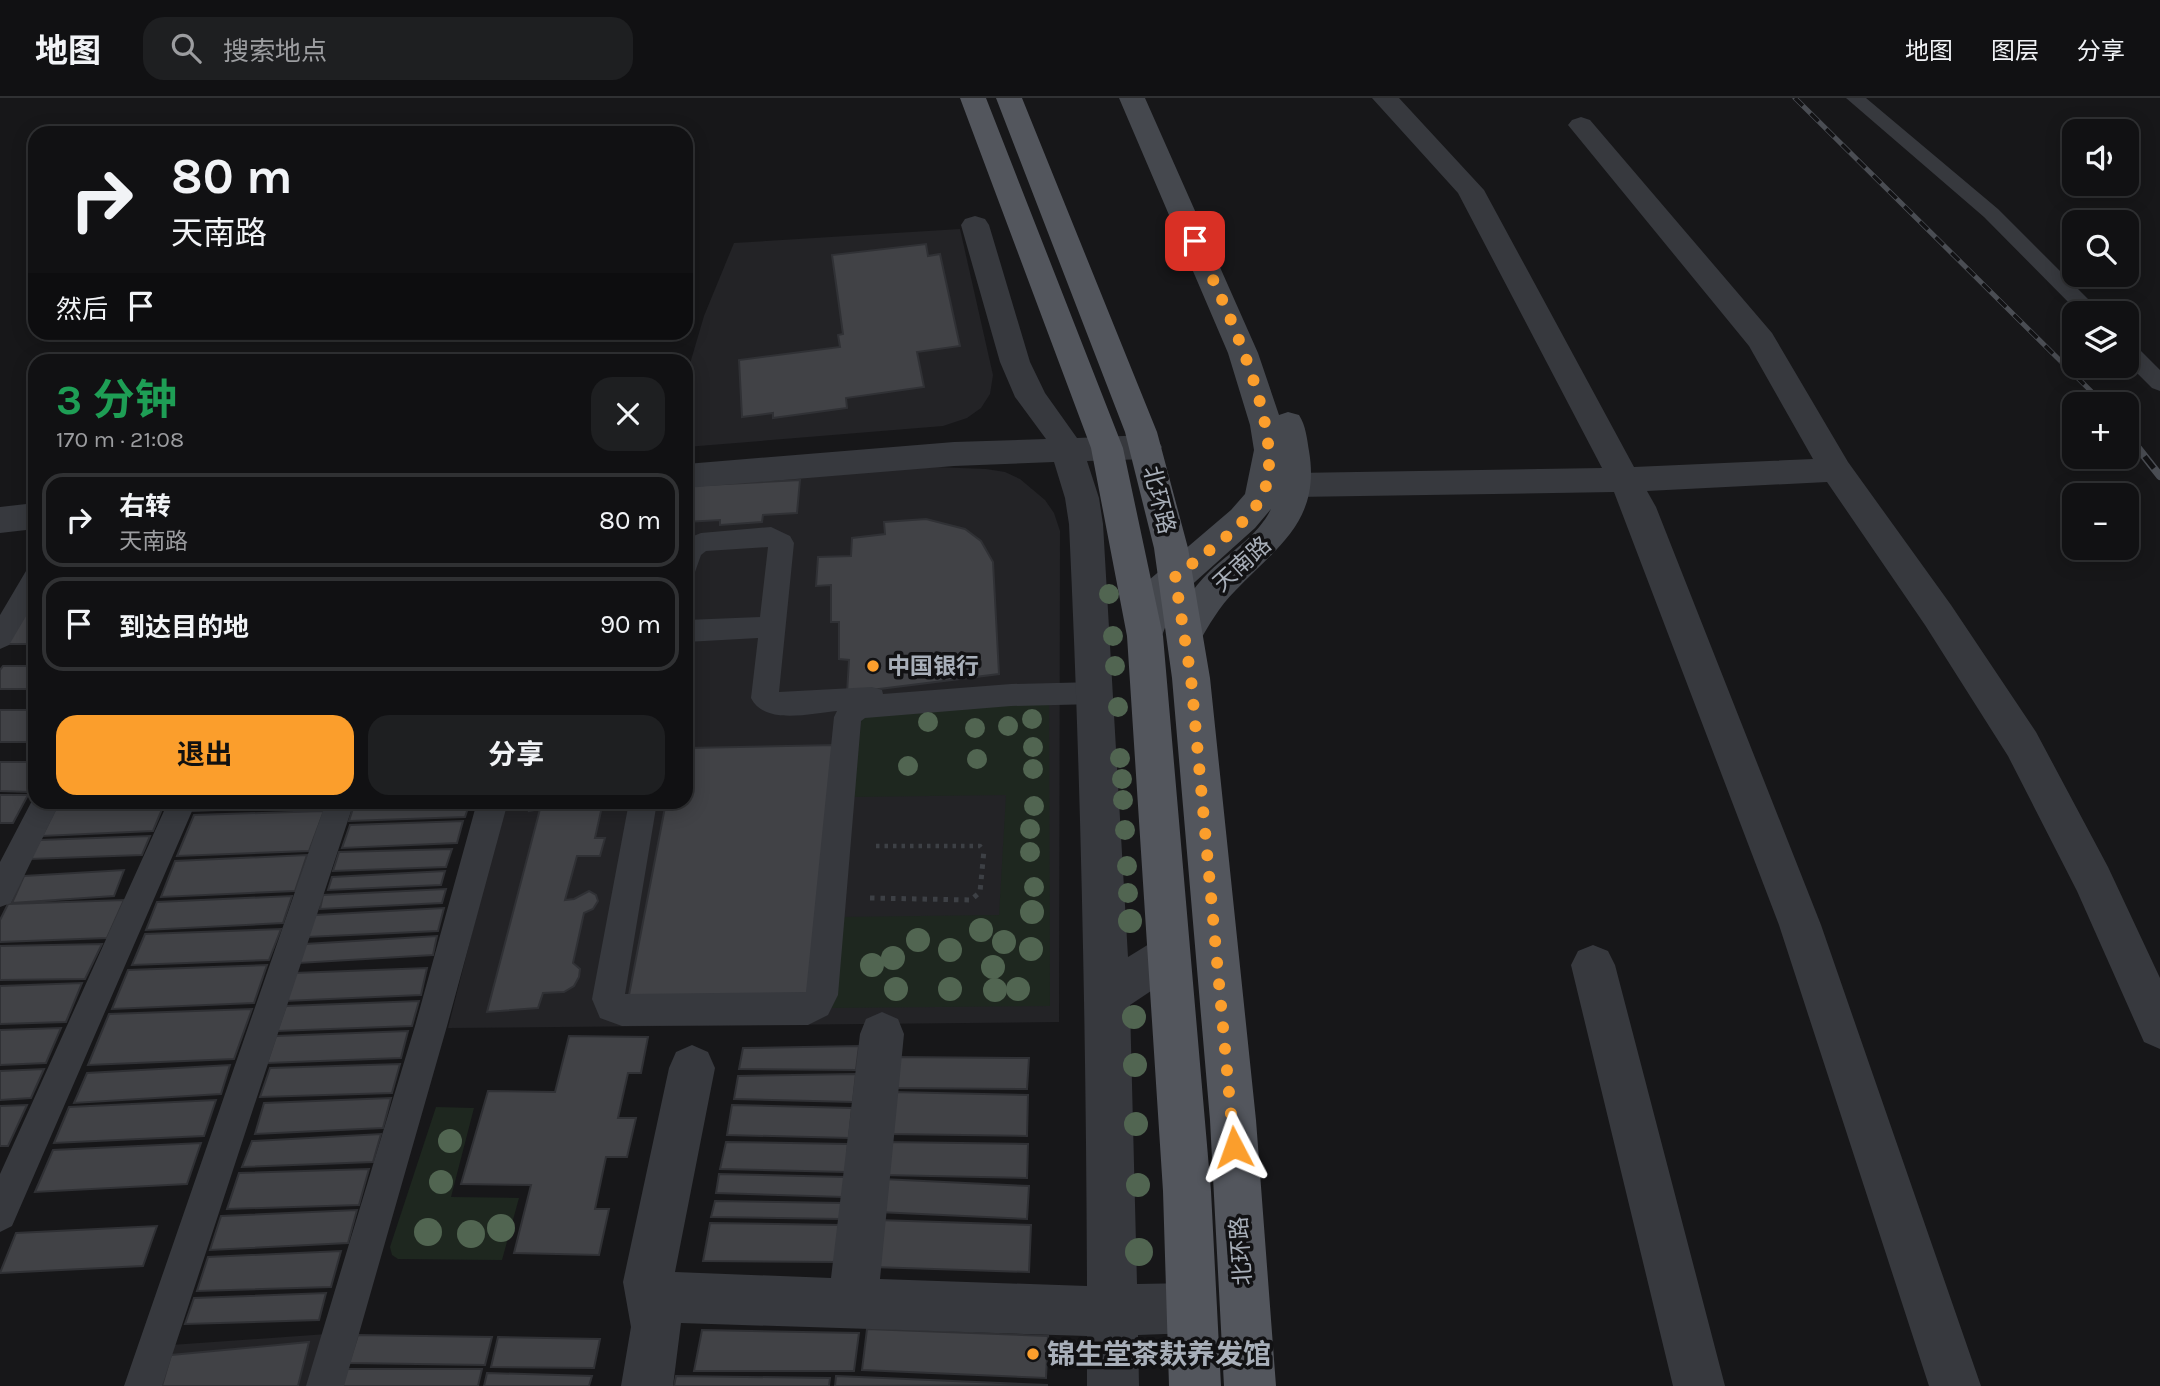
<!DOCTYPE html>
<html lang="zh">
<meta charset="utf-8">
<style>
:root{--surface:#111113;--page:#1e1f21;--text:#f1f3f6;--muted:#9c9da0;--line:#303133;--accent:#fb9e2c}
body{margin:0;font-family:Karla,"Noto Sans SC",sans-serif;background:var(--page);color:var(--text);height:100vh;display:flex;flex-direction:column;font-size:26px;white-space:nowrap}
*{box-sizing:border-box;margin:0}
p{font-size:23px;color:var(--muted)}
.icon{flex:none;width:38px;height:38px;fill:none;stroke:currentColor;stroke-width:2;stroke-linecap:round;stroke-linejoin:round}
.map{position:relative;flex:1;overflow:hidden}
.details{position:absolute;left:28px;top:256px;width:665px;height:455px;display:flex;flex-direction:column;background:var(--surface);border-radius:21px;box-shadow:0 4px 18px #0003,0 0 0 2px var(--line)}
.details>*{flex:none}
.hud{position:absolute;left:28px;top:28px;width:665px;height:214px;border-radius:21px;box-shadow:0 4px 18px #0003,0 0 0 2px var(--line);background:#111113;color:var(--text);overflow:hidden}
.tools{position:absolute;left:2062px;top:21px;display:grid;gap:14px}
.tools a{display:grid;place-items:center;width:77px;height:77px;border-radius:14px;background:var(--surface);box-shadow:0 4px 18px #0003,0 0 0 2px var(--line);font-size:35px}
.pin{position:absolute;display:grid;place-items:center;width:60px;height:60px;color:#fff;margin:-30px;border-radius:14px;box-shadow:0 4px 10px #0006}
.me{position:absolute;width:77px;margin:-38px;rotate:356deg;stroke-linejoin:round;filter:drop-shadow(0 0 5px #0008)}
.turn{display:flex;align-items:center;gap:24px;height:147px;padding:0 28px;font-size:32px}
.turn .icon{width:91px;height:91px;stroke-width:2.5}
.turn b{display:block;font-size:49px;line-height:60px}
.then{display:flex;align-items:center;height:66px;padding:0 28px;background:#0003;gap:14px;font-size:26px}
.round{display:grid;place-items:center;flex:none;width:74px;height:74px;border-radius:21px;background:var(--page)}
.summary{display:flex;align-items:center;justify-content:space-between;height:119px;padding:0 28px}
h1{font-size:42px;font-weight:700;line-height:52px;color:#1e9e55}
.cta{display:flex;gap:14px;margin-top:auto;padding:14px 28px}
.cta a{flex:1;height:80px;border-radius:21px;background:var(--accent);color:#111;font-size:28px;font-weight:700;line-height:80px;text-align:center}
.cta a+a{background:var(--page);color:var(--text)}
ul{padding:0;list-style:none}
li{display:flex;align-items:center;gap:21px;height:94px;margin:0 14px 10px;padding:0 14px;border:4px solid var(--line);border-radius:21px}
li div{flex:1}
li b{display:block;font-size:26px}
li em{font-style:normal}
header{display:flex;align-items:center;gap:42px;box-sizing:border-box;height:98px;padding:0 35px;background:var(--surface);border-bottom:2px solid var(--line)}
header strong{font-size:33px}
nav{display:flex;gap:38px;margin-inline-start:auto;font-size:24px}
.search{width:490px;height:63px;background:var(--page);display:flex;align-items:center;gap:18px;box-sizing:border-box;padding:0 24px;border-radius:21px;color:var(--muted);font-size:26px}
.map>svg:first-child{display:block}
.built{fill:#232326}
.green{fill:#1e271f}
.building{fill:#414246;stroke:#303135;stroke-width:2}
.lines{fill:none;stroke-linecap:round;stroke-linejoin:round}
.path-far1{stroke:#3d4045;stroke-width:4.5;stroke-dasharray:3.5 5;stroke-linecap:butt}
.path{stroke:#3d4045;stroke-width:5;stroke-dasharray:4.5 6;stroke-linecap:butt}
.service{fill:#37393e;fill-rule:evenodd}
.minor{fill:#37393e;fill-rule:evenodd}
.secondary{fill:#45484e;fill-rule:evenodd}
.primary{fill:#53565d;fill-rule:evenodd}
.rail-far1-casing{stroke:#4a4d53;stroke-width:5}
.rail-casing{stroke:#4a4d53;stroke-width:8}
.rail-far1{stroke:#121214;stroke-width:3.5;stroke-dasharray:11;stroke-linecap:butt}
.rail{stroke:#121214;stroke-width:5;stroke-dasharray:15;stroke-linecap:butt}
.tree{fill:#516551}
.route{stroke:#fb9e2c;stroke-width:12;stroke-dasharray:0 21.6}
.poi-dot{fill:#fb9e2c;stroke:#121214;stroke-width:2.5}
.labels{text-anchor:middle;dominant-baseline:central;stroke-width:7;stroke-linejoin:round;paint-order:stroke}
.street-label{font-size:23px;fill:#a8afb9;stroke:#121214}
.poi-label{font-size:23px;font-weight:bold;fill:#a8afb9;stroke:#121214;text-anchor:start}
.near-poi-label{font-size:28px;font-weight:bold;fill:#a8afb9;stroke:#121214;text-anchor:start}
</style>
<header>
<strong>地图</strong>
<div class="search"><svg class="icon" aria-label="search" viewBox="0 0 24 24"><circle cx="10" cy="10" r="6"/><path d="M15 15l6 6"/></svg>搜索地点</div>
<nav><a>地图</a><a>图层</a><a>分享</a></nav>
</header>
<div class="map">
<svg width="2160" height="1288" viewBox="0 0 2160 1288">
<rect width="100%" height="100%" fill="#171719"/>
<path class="built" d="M960,131L993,277L990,296L981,310L967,320L943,328L686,349V283L689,269L704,218L734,145Z
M935,369L986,371L1005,374L1020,381L1045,402L1054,415L1060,433L1059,924L448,930L505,704H686V386Z
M327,1236L313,1288H158L171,1247Z"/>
<path class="green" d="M1049,602L1050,908L832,910L842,819L999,817L1006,697L854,699L862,613Z
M436,1009L474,1010L451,1099L519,1100L502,1162L398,1161L392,1157L390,1149Z"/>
<path class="building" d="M926,146L928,158L940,156L960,248L917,254L924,289L846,300L847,310L773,320V315L742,319L739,262L840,249L838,237L843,236L832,157Z
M800,382L797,415L763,417L762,424L720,427V422L686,424V388Z
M926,421L965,431L981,443L993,464L999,576L847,595L849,562L839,561V524H831V487L816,488L818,459L851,458L852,440L885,436L884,424Z
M35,499V546H7Z
M3,568H35V591H0V572Z
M0,612H35V644H0Z
M835,647L810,897L628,902L666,704H686V650Z
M0,664H35V683L29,694L0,693Z
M0,697H28L13,725H0Z
M139,704H165L153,733L42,738L57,708Z
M197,704H317L315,708L193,713Z
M355,704H470L465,719L349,723Z
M531,704H603L595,740H605L600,758H577L565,802L574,801L589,793L596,797L598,803L593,811L584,815L573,865L580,871L579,879L574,888L564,894L543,895L538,910L487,914L540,711L529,713Z
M324,713L309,753L177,758L194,717Z
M463,723L457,745L342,750L350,727Z
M150,738L142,757L30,761L40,742Z
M452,751L446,769L333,773L339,754Z
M307,757L295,793L161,799L175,763Z
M124,772L114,798L12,805L24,778Z
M445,773L441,787L328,792L332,779Z
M446,791L442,805L320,811L323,797Z
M292,798L283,825L146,832L157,804Z
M124,802L107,840L0,844V822L8,806Z
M444,810L438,833L307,839L315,817Z
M281,831L269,862L132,867L145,836Z
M437,838L433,857L299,865L305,846Z
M102,846L85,881L0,882V848Z
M267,867L254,905L112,911L128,872Z
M427,870L421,897L285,903L294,875Z
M82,885L66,924L0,926V888Z
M419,903L412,928L277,933L286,908Z
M252,911L234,961L88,967L109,916Z
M61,930L46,965L0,967V932Z
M408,933L401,960L267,965L276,938Z
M569,938L648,939L641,975H628L618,1020H636L627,1059H606L595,1111H609L599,1157L514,1155L531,1087L461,1086L488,993L555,994Z
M859,948L856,972L739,971L743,950Z
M895,959L1029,960L1027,991L892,990Z
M400,966L392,995L260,999L270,970Z
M230,967L221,996L74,1005L87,975Z
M44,971L31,1000L0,1002V973Z
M856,976L853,1004L734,1001L738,978Z
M892,994L1028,997L1027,1038L889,1036Z
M391,1000L383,1030L255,1036L264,1005Z
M216,1002L204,1038L54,1045L69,1009Z
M27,1007L8,1048H0V1008Z
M732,1007L852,1010L849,1040L727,1037Z
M381,1036L373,1064L242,1069L252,1043Z
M726,1044L848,1046L846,1074L720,1071Z
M885,1044L1028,1046L1027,1080L882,1077Z
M201,1045L187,1086L35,1094L53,1052Z
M369,1071L359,1107L227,1111L239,1075Z
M719,1076L845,1079L843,1099L716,1095Z
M882,1081L1029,1088L1027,1121L878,1114Z
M715,1103L843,1105L841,1121L711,1119Z
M357,1112L348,1145L210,1152L221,1118Z
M877,1122L1031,1127L1029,1174L872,1169Z
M710,1125L840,1127L837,1164L703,1163Z
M157,1128L143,1168L0,1175L16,1135Z
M341,1153L331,1189L197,1193L208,1159Z
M326,1195L319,1222L185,1226L194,1200Z
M867,1231L1048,1238L1046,1280L862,1272Z
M702,1232L859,1235L854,1273H694Z
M358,1237L492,1239L485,1267L349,1265Z
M498,1239L600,1241L594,1270L491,1269Z
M309,1244L298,1288H162L171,1257Z
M347,1271H482L478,1288H342Z
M487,1275L592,1278L589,1288H484Z
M676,1278L830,1280L829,1288H674Z
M836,1278L1048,1287L835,1288Z"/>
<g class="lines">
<path class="path-far1" d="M876,748H980L984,753"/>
<path class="path" d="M870,800L971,802L980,794L984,752"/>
<path class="service" d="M1846,0H1866L1998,111L2102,215H2079L1984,119Z
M2126,244L2134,246L2160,272V293L2152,290L2126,264Z
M771,429L790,438L794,445L779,594L872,589L882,592L883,596L1011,586L1096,584L1106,587L1110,595L1106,603L1096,606L1011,608L865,620L861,623L838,897L828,917L808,927L622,928L600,920L592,901L629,704H657L625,896L806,894L834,619L837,613C811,615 765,628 751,600L758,540L686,544V522L760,519L768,449L706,453L701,457L695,474L686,477V441L701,435Z
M35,470V503L9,547L0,551V517L26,473Z
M35,697V704H60L11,805L0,809V764Z
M168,704H196L12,1128L0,1134V1076Z
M326,704H354L162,1288H124Z
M477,704H505L506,711L447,928L344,1288H306L415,928Z"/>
<path class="minor" d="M1372,0H1399L1484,92L1634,369L1813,361L1749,248L1568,27L1572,22L1581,19L1590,22L1772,235L1848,364L1951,507L2036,634L2108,769L2160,880V951L2144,944L2077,793L2008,658L1925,527L1827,384L1647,393L1656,409L1821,827L1981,1288H1929L1779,827L1614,394L1295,399L1283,396L1278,387L1283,378L1295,375L1602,370L1458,95Z
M975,118L985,121L989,127L1030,264L1045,295L1077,340L1146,337L1157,341L1162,349L1157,357L1146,361L1087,363L1099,400L1103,426L1128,859L1154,843L1169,837L1184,843L1190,857L1184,871L1130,907L1137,1186L1192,1185L1210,1192L1217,1210L1210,1228L1192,1235L1138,1237L1139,1288H1087V1238L681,1225L673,1288H621L631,1229L623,1184L669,970L676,954L692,947L708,954L715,970L675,1174L831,1180L860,936L866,921L882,914L898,921L904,936L880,1181L1087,1188C1086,933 1081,680 1069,426L1065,400L1054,364L954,368L686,390V366L954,344L1046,341L1015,299L1000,264L961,127L965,121Z
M35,405V431L0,435V409Z
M1593,847L1608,853L1615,867L1725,1288H1673L1571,867L1578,853Z"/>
<path class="secondary" d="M1119,0H1145L1258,255L1279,317L1288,314L1299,317C1306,328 1307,341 1309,353C1321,423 1277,449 1235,493C1219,509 1209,527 1198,546L1185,550L1172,546L1167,536C1179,513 1191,491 1210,473C1230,454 1258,438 1271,411L1255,430L1176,501L1158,548L1145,553L1132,548L1127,538L1133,515L1149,482L1231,412L1245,396L1254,352L1250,327L1228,255Z"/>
<path class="primary" d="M960,0H986L1123,350L1163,538L1211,1093L1221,1288H1169L1163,1093L1127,538L1091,350Z
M996,0H1022L1157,334L1188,450L1210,580L1256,1022L1276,1288H1224L1210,1022L1172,580L1154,450L1125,334Z"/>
<g class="rail-far1-casing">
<path id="rail-far1" d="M1795,0L2104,306"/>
</g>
<g class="rail-casing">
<path id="rail" d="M2126,335L2160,378"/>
</g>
<use href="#rail-far1" class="rail-far1"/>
<use href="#rail" class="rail"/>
</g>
<g class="tree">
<circle cx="1109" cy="496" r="10"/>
<circle cx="1113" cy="538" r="10"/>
<circle cx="1115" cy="568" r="10"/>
<circle cx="1118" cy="609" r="10"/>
<circle cx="1032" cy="621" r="10"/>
<circle cx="928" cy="624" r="10"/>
<circle cx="1008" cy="628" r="10"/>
<circle cx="975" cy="630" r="10"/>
<circle cx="1033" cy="649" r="10"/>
<circle cx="1120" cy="660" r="10"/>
<circle cx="977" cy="661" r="10"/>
<circle cx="908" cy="668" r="10"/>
<circle cx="1033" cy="671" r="10"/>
<circle cx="1122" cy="681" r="10"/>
<circle cx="1123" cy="702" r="10"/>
<circle cx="1034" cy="708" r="10"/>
<circle cx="1030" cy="731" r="10"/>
<circle cx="1125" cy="732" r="10"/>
<circle cx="1030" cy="754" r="10"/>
<circle cx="1127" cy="768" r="10"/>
<circle cx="1034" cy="789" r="10"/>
<circle cx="1128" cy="795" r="10"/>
<circle cx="1032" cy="814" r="12"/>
<circle cx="1130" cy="823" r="12"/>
<circle cx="981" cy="832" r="12"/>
<circle cx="918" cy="842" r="12"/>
<circle cx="1004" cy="844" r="12"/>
<circle cx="1031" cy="851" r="12"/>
<circle cx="950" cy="852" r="12"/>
<circle cx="893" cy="860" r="12"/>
<circle cx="872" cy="867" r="12"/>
<circle cx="993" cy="869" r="12"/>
<circle cx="896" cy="891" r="12"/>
<circle cx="950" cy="891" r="12"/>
<circle cx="1018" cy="891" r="12"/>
<circle cx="995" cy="892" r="12"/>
<circle cx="1134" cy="919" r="12"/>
<circle cx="1135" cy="967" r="12"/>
<circle cx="1136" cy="1026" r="12"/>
<circle cx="450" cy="1043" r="12"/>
<circle cx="441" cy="1084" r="12"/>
<circle cx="1138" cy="1087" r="12"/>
<circle cx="501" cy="1130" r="14"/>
<circle cx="428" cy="1134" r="14"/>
<circle cx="471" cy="1136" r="14"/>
<circle cx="1139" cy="1154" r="14"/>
</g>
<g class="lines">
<path class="route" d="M1195,143C1221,199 1293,343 1261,400C1245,429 1201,458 1175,479L1191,580L1234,1049"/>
</g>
<g class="poi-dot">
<circle cx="873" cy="568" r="7"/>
<circle cx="1033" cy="1256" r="7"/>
</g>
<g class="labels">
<g class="street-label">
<text transform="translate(1159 402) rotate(76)">北环路</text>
<text transform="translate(1242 466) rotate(-42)">天南路</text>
<text transform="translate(1241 1153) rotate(-94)">北环路</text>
</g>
<g class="poi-label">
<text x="887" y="568">中国银行</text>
</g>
<g class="near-poi-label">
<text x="1047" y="1256">锦生堂茶麸养发馆</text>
</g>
</g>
</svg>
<div class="tools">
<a><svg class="icon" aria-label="sound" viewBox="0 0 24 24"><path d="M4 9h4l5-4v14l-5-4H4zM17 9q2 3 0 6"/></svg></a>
<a><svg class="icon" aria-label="search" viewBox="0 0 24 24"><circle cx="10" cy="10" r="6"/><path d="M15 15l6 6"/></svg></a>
<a><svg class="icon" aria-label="layers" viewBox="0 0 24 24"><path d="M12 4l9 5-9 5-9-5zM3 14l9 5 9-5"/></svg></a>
<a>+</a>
<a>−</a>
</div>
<div class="pin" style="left:1195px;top:143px;background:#d93025"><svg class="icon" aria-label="arrive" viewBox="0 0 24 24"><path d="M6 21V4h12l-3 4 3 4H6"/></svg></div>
<svg class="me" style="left:1234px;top:1049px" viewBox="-20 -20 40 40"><path d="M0-17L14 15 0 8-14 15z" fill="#fb9e2c" stroke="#fff" stroke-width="4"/></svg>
<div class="hud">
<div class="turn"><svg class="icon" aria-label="right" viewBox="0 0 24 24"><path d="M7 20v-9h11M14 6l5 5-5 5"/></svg><div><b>80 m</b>天南路</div></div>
<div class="then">然后<svg class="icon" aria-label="arrive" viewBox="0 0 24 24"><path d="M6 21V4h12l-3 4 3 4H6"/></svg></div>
</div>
<section class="details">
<div class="summary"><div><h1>3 分钟</h1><p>170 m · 21:08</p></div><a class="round"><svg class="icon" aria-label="close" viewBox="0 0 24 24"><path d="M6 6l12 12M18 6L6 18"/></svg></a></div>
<ul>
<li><svg class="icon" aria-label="right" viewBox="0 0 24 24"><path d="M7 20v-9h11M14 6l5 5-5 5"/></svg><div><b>右转</b><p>天南路</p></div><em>80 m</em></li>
<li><svg class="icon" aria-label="arrive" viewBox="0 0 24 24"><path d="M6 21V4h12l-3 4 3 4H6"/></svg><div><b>到达目的地</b></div><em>90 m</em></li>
</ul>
<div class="cta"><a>退出</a><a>分享</a></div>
</section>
</div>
